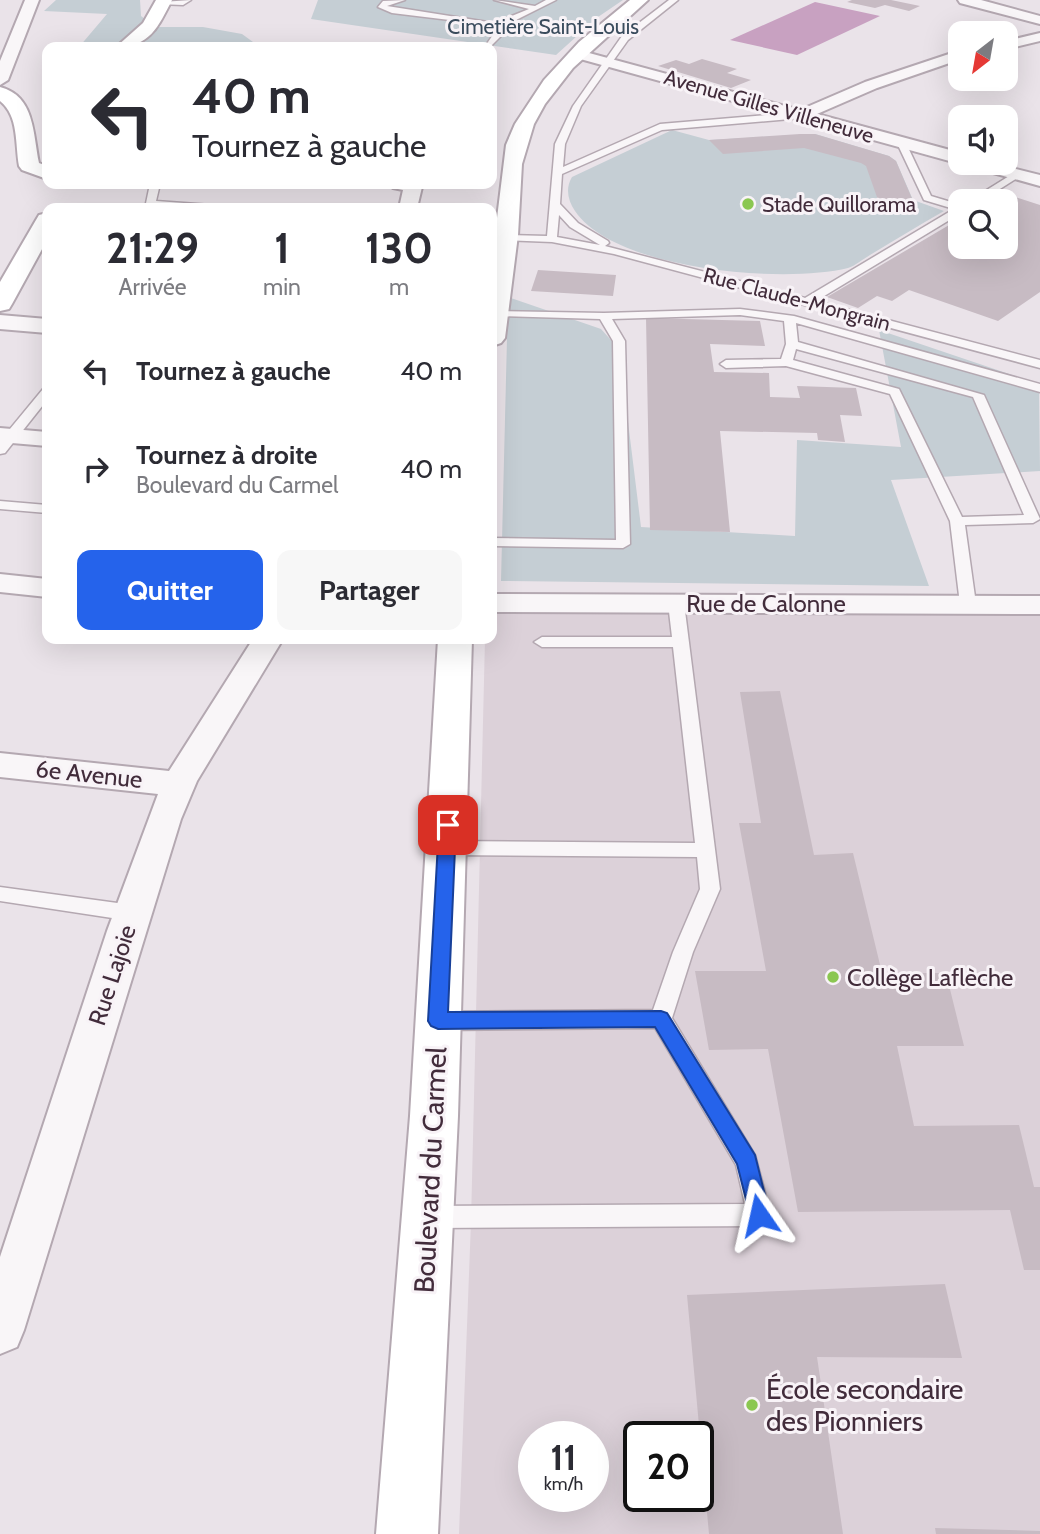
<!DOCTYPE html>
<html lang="fr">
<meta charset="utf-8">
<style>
:root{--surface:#fff;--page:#f7f7f7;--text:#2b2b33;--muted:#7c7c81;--accent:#2563eb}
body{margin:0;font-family:Cabin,sans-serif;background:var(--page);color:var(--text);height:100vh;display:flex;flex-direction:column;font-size:26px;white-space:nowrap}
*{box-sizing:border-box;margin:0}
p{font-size:23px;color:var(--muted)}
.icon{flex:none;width:38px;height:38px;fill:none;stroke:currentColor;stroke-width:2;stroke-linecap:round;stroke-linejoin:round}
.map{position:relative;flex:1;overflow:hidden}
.panel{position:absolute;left:42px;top:203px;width:455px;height:441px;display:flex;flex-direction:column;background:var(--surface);border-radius:14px;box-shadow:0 7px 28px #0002}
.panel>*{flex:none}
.banner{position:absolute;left:42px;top:42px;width:455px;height:147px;border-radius:14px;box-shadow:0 7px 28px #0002;background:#fff;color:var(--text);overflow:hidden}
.needle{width:46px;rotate:211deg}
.tools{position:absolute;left:948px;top:21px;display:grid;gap:14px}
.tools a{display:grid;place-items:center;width:70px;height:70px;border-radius:14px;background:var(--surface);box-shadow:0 7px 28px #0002;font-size:35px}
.speed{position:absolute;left:518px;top:1421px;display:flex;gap:14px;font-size:35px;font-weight:700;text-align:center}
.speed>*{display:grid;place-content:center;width:91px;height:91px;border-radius:50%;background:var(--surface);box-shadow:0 7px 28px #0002;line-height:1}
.speed small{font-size:18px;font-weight:400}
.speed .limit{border:4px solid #111;border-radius:10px;background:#fff;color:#111}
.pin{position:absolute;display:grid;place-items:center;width:60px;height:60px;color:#fff;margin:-30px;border-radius:14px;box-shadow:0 4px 10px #0006}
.me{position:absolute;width:77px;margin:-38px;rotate:349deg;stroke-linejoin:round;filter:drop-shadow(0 0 5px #0008)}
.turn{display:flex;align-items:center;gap:24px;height:147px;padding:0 35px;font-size:32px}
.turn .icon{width:91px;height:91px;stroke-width:2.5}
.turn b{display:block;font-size:49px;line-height:60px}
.eta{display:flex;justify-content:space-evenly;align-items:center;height:119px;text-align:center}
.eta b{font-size:42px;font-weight:800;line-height:49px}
.action{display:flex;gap:14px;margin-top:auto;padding:14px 35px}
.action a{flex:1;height:80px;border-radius:14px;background:var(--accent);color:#fff;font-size:28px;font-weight:800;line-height:80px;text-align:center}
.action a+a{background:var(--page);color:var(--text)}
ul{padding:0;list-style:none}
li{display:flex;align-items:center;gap:21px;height:98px;padding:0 35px}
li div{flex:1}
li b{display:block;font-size:26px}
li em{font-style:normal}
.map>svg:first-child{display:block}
.built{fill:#dcd1d9;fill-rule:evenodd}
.green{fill:#c5ced4}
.water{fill:#c8a1c1}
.building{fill:#c7bbc3}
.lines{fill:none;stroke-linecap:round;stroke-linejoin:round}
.lane-casing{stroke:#b4a8b1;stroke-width:3}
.street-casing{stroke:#b4a8b1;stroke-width:4}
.secondary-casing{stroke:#b4a8b1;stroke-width:4}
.lane{fill:#f9f6f8;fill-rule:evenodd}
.street{fill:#f9f6f8;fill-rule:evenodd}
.secondary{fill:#fff;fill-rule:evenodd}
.route{fill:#2563eb;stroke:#184099;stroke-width:2}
.poi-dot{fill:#8bc751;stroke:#f8f3f7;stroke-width:2.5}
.labels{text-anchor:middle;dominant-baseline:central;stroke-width:6;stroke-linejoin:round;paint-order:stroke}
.far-park-label{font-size:21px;fill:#3a4c5d;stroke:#f8f3f7}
.far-street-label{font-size:21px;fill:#422c3b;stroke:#f8f3f7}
.far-poi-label{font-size:21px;fill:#422c3b;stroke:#f8f3f7;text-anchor:start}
.street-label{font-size:24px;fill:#422c3b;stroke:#f8f3f7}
.poi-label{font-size:24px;fill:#422c3b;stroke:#f8f3f7;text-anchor:start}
.near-street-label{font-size:28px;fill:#422c3b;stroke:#f8f3f7}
.near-poi-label{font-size:28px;fill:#422c3b;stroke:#f8f3f7;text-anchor:start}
</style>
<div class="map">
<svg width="1040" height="1534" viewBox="0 0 1040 1534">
<rect width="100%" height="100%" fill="#eae3e9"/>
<path class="built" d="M492,598L1040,610V1534H459L471,1222L485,639H492ZM534,1437H593V1496H534ZM639,1437H698V1496H639Z"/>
<path class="green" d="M56,0H140L141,16L155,27H203L242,34L253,42L248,47H79L107,14L44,11Z
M318,0H623L598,17L556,55L311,19Z
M672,130L709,140L815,134L889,156L896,161L913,200L944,211C919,225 895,240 870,255C863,259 855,266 848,268C783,284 615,270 575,211C568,200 565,189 572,177Z
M508,297L601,329L619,349L641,527L795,536L797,440L901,447L879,330L1039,384L1040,471L891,480L929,586L501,581Z"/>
<path class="water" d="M815,2L880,16L797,55L730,40Z"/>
<path class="building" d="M852,0H891L920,6L909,11L885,5L875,8L847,2Z
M702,59L737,69L727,73L751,80L731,88L658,66L676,60L689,64Z
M800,134H815L889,156L896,161L913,201L878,200L866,166L861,163L804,148L723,154L709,140Z
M1015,197L1040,205V292L998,321L909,290L892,301L877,296L858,308L827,297L961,218V247H1006V203Z
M538,270L616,275L613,296L531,291Z
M646,318L760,321L765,346L710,344L714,372L769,373L770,397L800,398L797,386L856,388L862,416L840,415L845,442L818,440L817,433L720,431L730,532L650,530Z
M780,691L814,855L853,853L882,973H946L964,1046H897L914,1126L1019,1125L1034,1187H1040V1270H1024L1010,1210L798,1212L768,1049L709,1050L695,971H766L739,823H761L740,692Z
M945,1284L962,1358L817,1357L843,1534H709L687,1295Z
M935,1528L1040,1531V1534H936Z"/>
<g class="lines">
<g class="lane-casing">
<path id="lane" d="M191,0L183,5L158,4L162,2Z
M405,0L387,6L494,23L529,9L494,0L535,6L546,0H556L506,25L507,30L490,47L486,45L499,26L392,13L378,7L383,1Z
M669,0H678L628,40L581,106L565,144L563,167L660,124L802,112L806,115L802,118L662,130L562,174L560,204L578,223L608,241L609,243L605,246L805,298L954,209L924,200L897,143L905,141L931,196L961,205V213L816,301L1040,360V368L614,254L552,242L501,240L500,238L505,235L547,236L555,144L573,106L622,36ZM559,215L570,227L600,245L557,237Z
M1014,173L1022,175L981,201H969Z
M150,184H160L156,201L211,205L216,208H145Z
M740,309L794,316L1040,384V392L796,323L798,342L984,395L1040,519L1033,523L965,525L976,604L973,607H963L960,604L950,521L890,394L786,366L726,368L720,364L726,360L781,359L786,344L784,321L740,315L612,319L625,341L630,544L623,548L492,546V538L616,540L613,341L600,319L496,316L492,315V311L604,313ZM796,349L973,397L1024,515L962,517L899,389L793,360Z
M47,388V400L5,453L0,454V441L43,389Z
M0,501L47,505V513L0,509Z
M676,598L684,603L720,889L693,952L672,1018L755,1155L771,1215L767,1223L759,1226L431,1228L423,1225L419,1217L423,1209L431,1206L745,1204L736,1165L655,1028L438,1030L431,1027L428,1021L431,1015L438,1012L653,1010L673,952L700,889L697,857L447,855L440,853L438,848L440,843L447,841L695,843L673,647H542L534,642L542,637H672L668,603Z
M0,887L132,905L139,908L142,913L139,918L132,921L0,901Z"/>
</g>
<g class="street-casing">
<path id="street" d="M25,0H39L8,80L0,85V61Z
M958,0H981L1040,16V24L960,3Z
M1040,33V41L1006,49V41Z
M578,50L800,110L865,82L961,50V59L877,88L817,114L961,153V163H992L1040,175V186L573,57L571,54Z
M390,184H420L422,187L417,208H399L403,190L393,188Z
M0,315L47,319V333L0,329Z
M0,428L47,432V446L0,442Z
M0,574L47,579V597L0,592Z
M492,594L1040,596V614L492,612Z
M253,639H283L197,781L181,819L24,1330L17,1347L0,1354V1257L107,931L158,794L0,777V753L169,771Z"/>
</g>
<g class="secondary-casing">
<path id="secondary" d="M156,0H172C158,27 150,47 116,47L143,23Z
M630,0H648L573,68L545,104L534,124L522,164L518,235L505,338L501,343L492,346V259L506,145L515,124L544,80L579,42Z
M0,87C35,96 33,134 39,163L47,166V179L22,170L19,166C15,144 19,116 0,101Z
M47,213V240L12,304L9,309L0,311V282L36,220L39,215Z
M438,639H472L458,1116L438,1534H376L410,1116Z"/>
</g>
<use href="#lane" class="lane"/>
<use href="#street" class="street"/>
<use href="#secondary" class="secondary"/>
</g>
<path class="route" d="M448,818L456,825L448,1012L661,1011L667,1013L755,1155L770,1215L767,1223L759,1226L752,1223L737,1164L655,1027L438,1029L431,1026L428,1021L439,825Z"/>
<g class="poi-dot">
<circle cx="748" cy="204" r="7"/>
<circle cx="833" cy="977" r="7"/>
<circle cx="752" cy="1405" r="7"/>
</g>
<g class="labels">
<g class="far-park-label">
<text x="543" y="26">Cimetière Saint-Louis</text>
</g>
<g class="far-street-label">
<text transform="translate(769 106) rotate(16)">Avenue Gilles Villeneuve</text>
<text transform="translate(797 299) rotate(15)">Rue Claude-Mongrain</text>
</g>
<g class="far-poi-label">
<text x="762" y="204">Stade Quillorama</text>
</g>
<g class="street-label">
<text x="766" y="603">Rue de Calonne</text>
<text transform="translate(89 774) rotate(6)">6e Avenue</text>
<text transform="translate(112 975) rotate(-72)">Rue Lajoie</text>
</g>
<g class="poi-label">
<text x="847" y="977">Collège Laflèche</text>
</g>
<g class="near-street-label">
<text transform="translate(430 1170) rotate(-87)">Boulevard du Carmel</text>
</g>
<g class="near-poi-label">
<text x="766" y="1389">École secondaire<tspan x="766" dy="32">des Pionniers</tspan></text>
</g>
</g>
</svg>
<div class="tools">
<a><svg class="needle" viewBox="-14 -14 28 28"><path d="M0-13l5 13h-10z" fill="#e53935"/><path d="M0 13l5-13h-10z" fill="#7c7c81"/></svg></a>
<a><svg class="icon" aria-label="sound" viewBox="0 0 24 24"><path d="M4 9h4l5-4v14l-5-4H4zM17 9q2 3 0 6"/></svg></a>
<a><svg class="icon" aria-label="search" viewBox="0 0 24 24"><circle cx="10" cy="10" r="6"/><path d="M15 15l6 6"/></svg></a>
</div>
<div class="speed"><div>11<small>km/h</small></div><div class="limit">20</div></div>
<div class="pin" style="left:448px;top:825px;background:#d93025"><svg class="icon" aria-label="arrive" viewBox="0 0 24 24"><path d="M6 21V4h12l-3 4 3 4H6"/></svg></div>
<svg class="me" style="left:759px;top:1215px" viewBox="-20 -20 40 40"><path d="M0-17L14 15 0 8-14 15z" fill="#2563eb" stroke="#fff" stroke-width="4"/></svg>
<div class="banner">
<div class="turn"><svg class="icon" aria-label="left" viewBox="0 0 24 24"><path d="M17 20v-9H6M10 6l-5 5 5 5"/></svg><div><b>40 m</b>Tournez à gauche</div></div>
</div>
<section class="panel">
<div class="eta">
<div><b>21:29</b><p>Arrivée</p></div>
<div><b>1</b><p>min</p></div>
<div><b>130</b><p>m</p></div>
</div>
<ul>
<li><svg class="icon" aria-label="left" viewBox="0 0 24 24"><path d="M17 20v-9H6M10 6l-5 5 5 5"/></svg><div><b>Tournez à gauche</b></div><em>40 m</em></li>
<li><svg class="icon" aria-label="right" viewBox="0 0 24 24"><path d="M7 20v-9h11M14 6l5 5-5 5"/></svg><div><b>Tournez à droite</b><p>Boulevard du Carmel</p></div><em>40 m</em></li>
</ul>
<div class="action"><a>Quitter</a><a>Partager</a></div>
</section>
</div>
